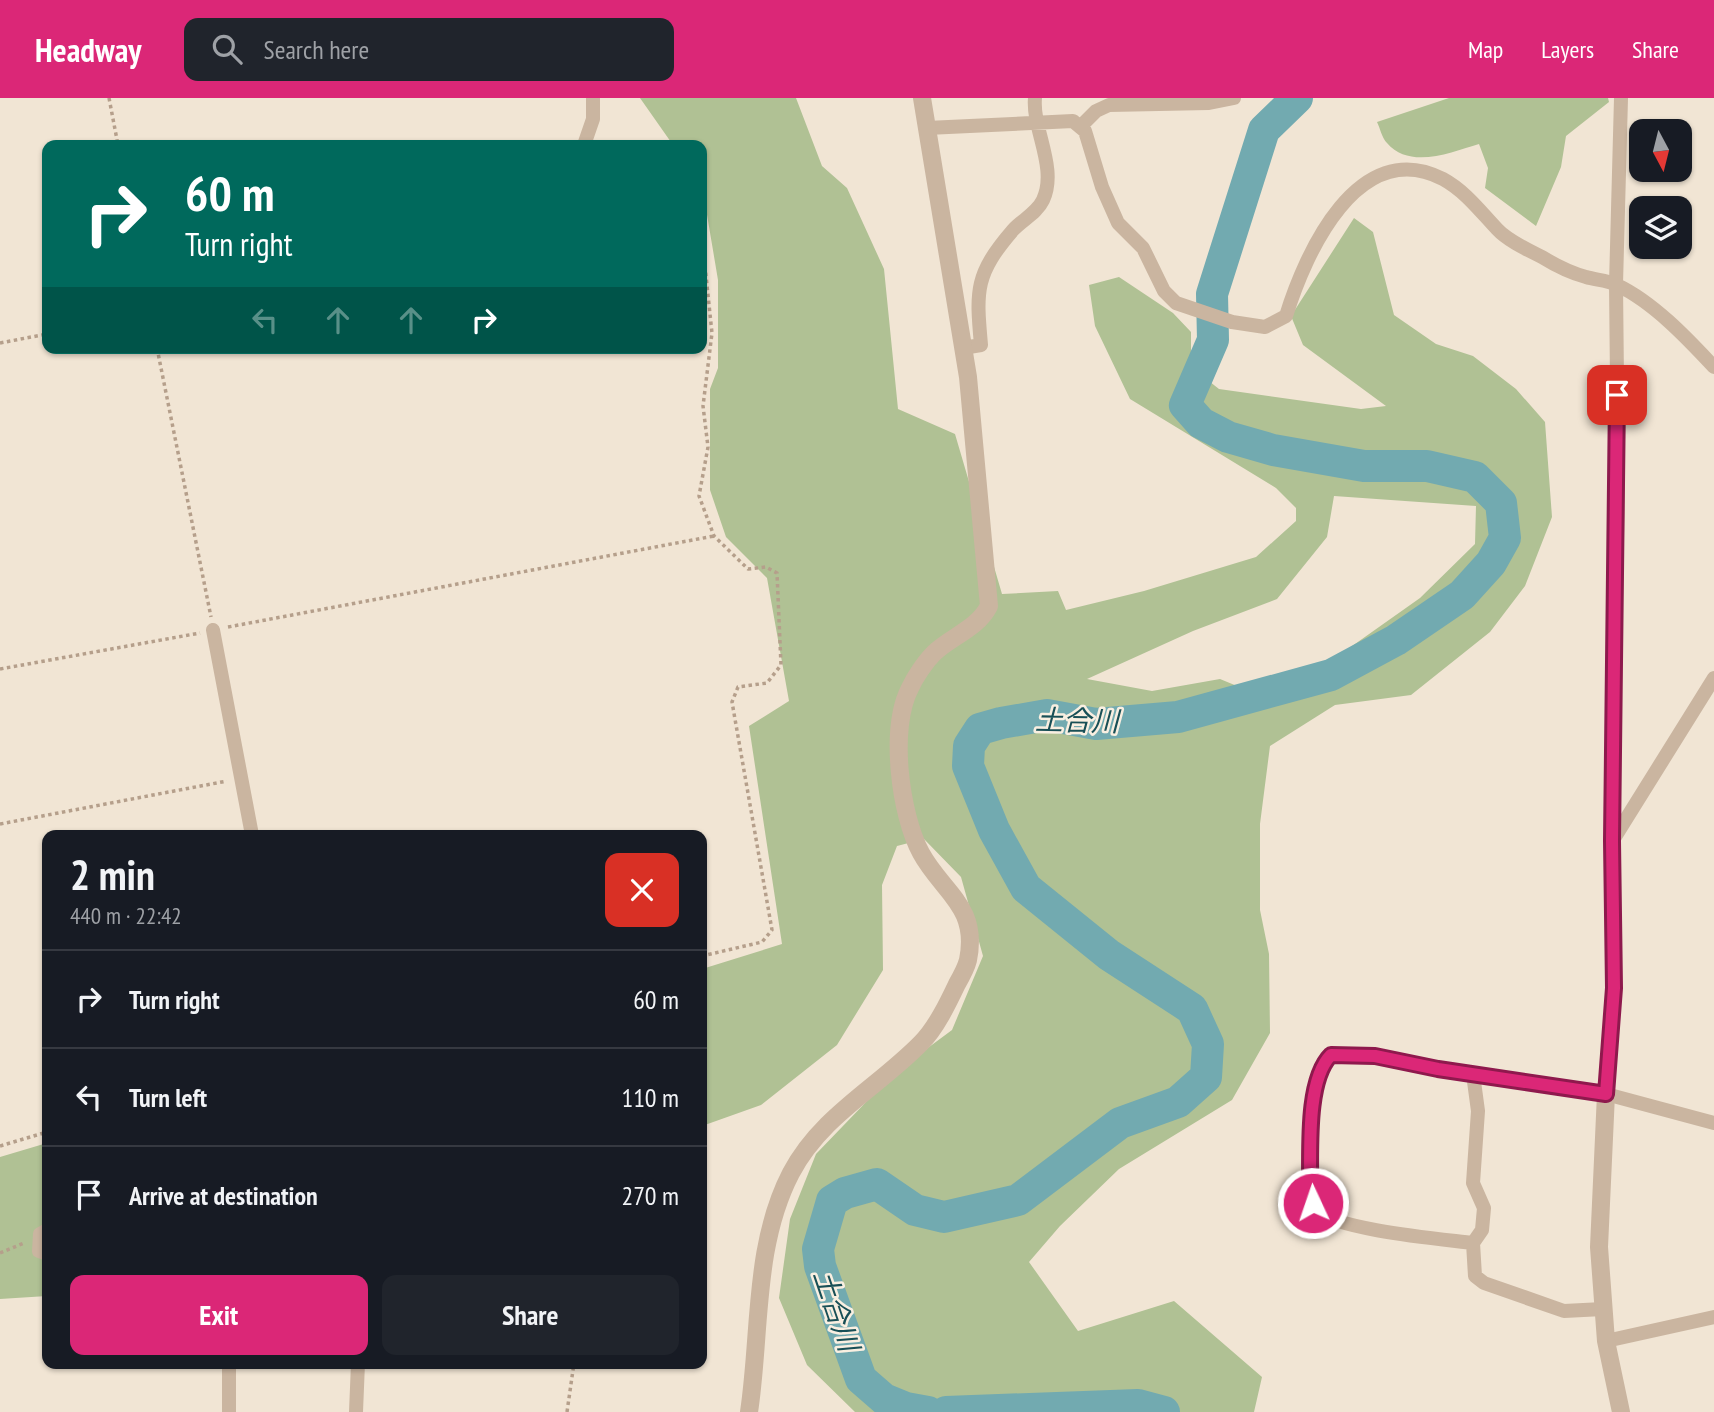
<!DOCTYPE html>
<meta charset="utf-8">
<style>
:root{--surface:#171b24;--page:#20242c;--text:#f1f3f6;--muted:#9ea1a6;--line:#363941;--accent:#db2777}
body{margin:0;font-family:"PT Sans Narrow","Noto Sans JP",sans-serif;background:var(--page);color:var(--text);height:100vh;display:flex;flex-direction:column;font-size:26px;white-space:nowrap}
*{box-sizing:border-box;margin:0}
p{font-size:23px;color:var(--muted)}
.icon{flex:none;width:38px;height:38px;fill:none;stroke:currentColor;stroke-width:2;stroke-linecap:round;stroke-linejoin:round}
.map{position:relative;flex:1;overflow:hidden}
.sheet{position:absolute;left:42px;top:732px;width:665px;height:539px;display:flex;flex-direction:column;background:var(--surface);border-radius:14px;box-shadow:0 2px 5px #0004}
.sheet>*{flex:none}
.hud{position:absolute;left:42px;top:42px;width:665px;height:214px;border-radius:14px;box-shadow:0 2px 5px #0004;background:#00695c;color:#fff;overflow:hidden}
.needle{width:46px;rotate:173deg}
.buttons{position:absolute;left:1629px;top:21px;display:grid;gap:14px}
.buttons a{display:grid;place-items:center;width:63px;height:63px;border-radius:14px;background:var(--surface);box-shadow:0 2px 5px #0004;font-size:35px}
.pin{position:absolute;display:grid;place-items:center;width:60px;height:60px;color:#fff;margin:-30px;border-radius:14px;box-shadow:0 4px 10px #0006}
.me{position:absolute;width:77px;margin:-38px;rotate:357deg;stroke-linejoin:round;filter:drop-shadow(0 0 5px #0008)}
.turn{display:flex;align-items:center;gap:24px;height:147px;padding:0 28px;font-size:32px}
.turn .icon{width:91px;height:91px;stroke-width:2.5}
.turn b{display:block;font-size:49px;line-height:60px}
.lanes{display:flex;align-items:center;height:66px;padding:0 28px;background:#0003;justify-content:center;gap:35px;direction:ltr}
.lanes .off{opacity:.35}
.round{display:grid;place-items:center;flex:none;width:74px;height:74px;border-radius:14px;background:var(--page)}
.overview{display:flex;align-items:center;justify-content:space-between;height:119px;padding:0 28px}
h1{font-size:42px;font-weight:700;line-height:52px}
.action{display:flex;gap:14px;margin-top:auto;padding:14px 28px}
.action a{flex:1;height:80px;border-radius:14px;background:var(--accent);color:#fff;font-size:28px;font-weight:700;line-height:80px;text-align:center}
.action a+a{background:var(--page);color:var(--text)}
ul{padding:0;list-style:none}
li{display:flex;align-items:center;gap:21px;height:98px;padding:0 28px;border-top:2px solid var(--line)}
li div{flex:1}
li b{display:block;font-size:26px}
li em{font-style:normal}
header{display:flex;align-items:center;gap:42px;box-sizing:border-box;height:98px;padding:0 35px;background:var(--accent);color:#fff}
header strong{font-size:33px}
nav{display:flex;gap:38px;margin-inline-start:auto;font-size:24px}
.search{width:490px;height:63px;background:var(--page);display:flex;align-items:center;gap:18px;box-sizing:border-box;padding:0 24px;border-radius:14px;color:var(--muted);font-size:26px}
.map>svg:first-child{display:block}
.green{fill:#b0c194;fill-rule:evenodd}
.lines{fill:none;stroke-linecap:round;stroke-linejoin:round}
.river{stroke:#72aab0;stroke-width:32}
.path{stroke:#b59f8b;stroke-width:3.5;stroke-dasharray:3.5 3.5;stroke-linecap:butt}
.minor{stroke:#cab5a0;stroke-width:14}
.tertiary{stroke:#cab5a0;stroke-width:18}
.route-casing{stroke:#8e194d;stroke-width:18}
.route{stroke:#db2777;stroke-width:12}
.labels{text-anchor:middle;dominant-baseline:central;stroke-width:5;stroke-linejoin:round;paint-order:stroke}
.water-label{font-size:28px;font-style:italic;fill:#184f56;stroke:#f9efe1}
</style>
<header>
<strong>Headway</strong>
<div class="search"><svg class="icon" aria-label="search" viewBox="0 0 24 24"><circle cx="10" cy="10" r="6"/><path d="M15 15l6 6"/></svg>Search here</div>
<nav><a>Map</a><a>Layers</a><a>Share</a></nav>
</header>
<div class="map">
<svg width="1714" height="1314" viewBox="0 0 1714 1314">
<rect width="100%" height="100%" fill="#f1e5d4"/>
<path class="green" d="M640,0H796L822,68L847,90L884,171L898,311L955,336L1002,496L1058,493L1066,512L1144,493L1256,459L1296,423V410L1276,390L1130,301L1095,228L1089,187L1119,179L1173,215L1191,234V269L1219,291L1361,311L1386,308L1303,247L1291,218L1354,120L1373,134L1394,217L1436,246L1473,258L1516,291L1545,324L1552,419L1525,488L1490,534L1411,597L1335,607L1270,648L1260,726V812L1269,856L1270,935L1232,1002L1119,1071L1060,1128L1029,1164L1078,1233L1174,1203L1262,1279L1254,1314H855L807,1267L779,1200L790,1121L816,1056L894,975L952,932L983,858L961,779L924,741L897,748L882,787L883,872L837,947L761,1007L702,1028V871L782,846L749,628L789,603L767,480L726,439L710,392V291L718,270V182L702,87V47H673ZM1334,398L1476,408L1475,446L1420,500L1338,558L1280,580L1237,588L1220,581L1152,593L1087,581L1193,533L1277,501L1327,439Z
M1449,0H1608L1609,4L1566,38L1561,69L1536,128L1485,90L1488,70L1479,46C1452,54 1410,72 1387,45C1382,40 1380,30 1377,24Z
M47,1045V1198L0,1201V1059Z"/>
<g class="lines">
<path class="river" d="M928,1314L906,1310L884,1301L861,1281L820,1168L818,1151L832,1103L845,1095L877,1086L915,1112L944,1119L1018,1102L1120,1025L1178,1004L1206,979L1208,946L1192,911L1109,857L1026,790L994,732L968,668L969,648L980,631L1001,625L1047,617L1096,626L1178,619L1331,577L1396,542L1462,497L1491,465L1505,440L1501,405L1475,379L1427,368H1364L1273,352L1228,339L1201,325L1185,307L1213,242L1212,196L1264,32L1297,0
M946,1314L1138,1307L1164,1314"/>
<path class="path" d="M109,0L118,47
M702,140L712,235L703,308L708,349L699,398L714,438L748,471L766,469L777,475L781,567L767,585L738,589L732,604L772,832L762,844L702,858
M0,245L47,236
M157,250L211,519
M228,529L714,438
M0,571L200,535
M0,726L227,683
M0,1048L47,1034
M0,1155L24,1145
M567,1314L574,1265"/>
<path class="minor" d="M1080,29L1096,13L1109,7L1209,5L1234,0
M927,30L1073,23L1085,33L1102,89L1118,125L1143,150L1164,193L1176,205L1232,224L1265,229L1286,218C1305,156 1358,37 1443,81C1465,93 1480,113 1497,131C1508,143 1528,152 1542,159C1555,167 1571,175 1586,179C1596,182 1607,182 1617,187C1653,204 1687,240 1714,269
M584,47L593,21V0
M963,250L981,247C976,192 975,176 1013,132C1022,122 1037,115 1043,102C1058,70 1032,31 1035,0
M213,532L252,737
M1613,742L1714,580
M1473,976L1478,1013L1473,1085L1484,1110L1482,1132L1473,1145
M1606,996L1614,890L1612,743L1618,379L1616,186L1621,0
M47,1132L40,1136L39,1153L47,1156
M1603,1211L1564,1213L1484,1185L1475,1178L1473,1145C1442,1141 1338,1132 1318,1113C1310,1105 1310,1093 1311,1082C1312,1045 1303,985 1331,957L1375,958L1438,971L1606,996L1714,1025
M1606,1243L1714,1219
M229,1314V1265
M356,1314L358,1265"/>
<path class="tertiary" d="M1606,996L1599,1149L1606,1243L1621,1314
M749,1314C761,1235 753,1148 791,1075C821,1018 877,990 921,945C936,930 948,905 957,886C961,879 966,870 968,862C979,808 942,794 921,755C900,716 889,630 910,590C915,579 925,564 934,555C952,538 977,531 989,508L968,279L922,0"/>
</g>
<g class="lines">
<g class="route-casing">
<path id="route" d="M1313,1105L1310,1095C1311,1058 1305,983 1331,957L1375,958L1438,971L1606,996L1614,890L1612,743L1617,297"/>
</g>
<use href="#route" class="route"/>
</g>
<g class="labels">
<g class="water-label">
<text transform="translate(1077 622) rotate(1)">土合川</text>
<text transform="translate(837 1212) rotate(71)">土合川</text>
</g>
</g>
</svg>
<div class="buttons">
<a><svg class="needle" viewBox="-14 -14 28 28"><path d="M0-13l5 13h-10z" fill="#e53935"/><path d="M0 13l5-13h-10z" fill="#9ea1a6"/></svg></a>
<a><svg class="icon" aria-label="layers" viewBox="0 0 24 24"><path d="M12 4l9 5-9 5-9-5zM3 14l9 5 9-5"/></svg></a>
</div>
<div class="pin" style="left:1617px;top:297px;background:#d93025"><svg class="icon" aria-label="arrive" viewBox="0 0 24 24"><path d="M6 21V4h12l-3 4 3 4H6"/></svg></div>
<svg class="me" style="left:1313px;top:1105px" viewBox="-20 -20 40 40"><circle r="17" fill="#db2777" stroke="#fff" stroke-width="3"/><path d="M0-11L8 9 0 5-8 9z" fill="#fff"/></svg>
<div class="hud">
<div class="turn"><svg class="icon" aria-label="right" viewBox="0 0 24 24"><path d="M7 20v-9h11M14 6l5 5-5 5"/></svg><div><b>60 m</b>Turn right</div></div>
<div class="lanes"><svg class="icon off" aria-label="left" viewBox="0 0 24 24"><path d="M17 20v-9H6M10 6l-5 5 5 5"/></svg><svg class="icon off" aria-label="ahead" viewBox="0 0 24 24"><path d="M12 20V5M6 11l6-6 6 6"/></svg><svg class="icon off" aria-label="ahead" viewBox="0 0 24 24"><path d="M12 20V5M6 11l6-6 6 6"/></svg><svg class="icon" aria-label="right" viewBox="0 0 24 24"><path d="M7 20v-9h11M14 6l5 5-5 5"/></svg></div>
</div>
<section class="sheet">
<div class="overview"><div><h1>2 min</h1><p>440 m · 22:42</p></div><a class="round" style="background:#d93025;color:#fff"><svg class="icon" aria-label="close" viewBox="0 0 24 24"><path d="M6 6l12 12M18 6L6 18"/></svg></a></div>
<ul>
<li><svg class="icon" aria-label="right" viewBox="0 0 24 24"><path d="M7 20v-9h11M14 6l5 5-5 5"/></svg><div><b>Turn right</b></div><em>60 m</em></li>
<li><svg class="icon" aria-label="left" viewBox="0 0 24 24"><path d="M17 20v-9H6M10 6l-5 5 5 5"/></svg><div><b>Turn left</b></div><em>110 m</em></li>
<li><svg class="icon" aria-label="arrive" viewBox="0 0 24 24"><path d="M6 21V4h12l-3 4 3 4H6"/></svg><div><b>Arrive at destination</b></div><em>270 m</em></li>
</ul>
<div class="action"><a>Exit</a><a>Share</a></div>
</section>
</div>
